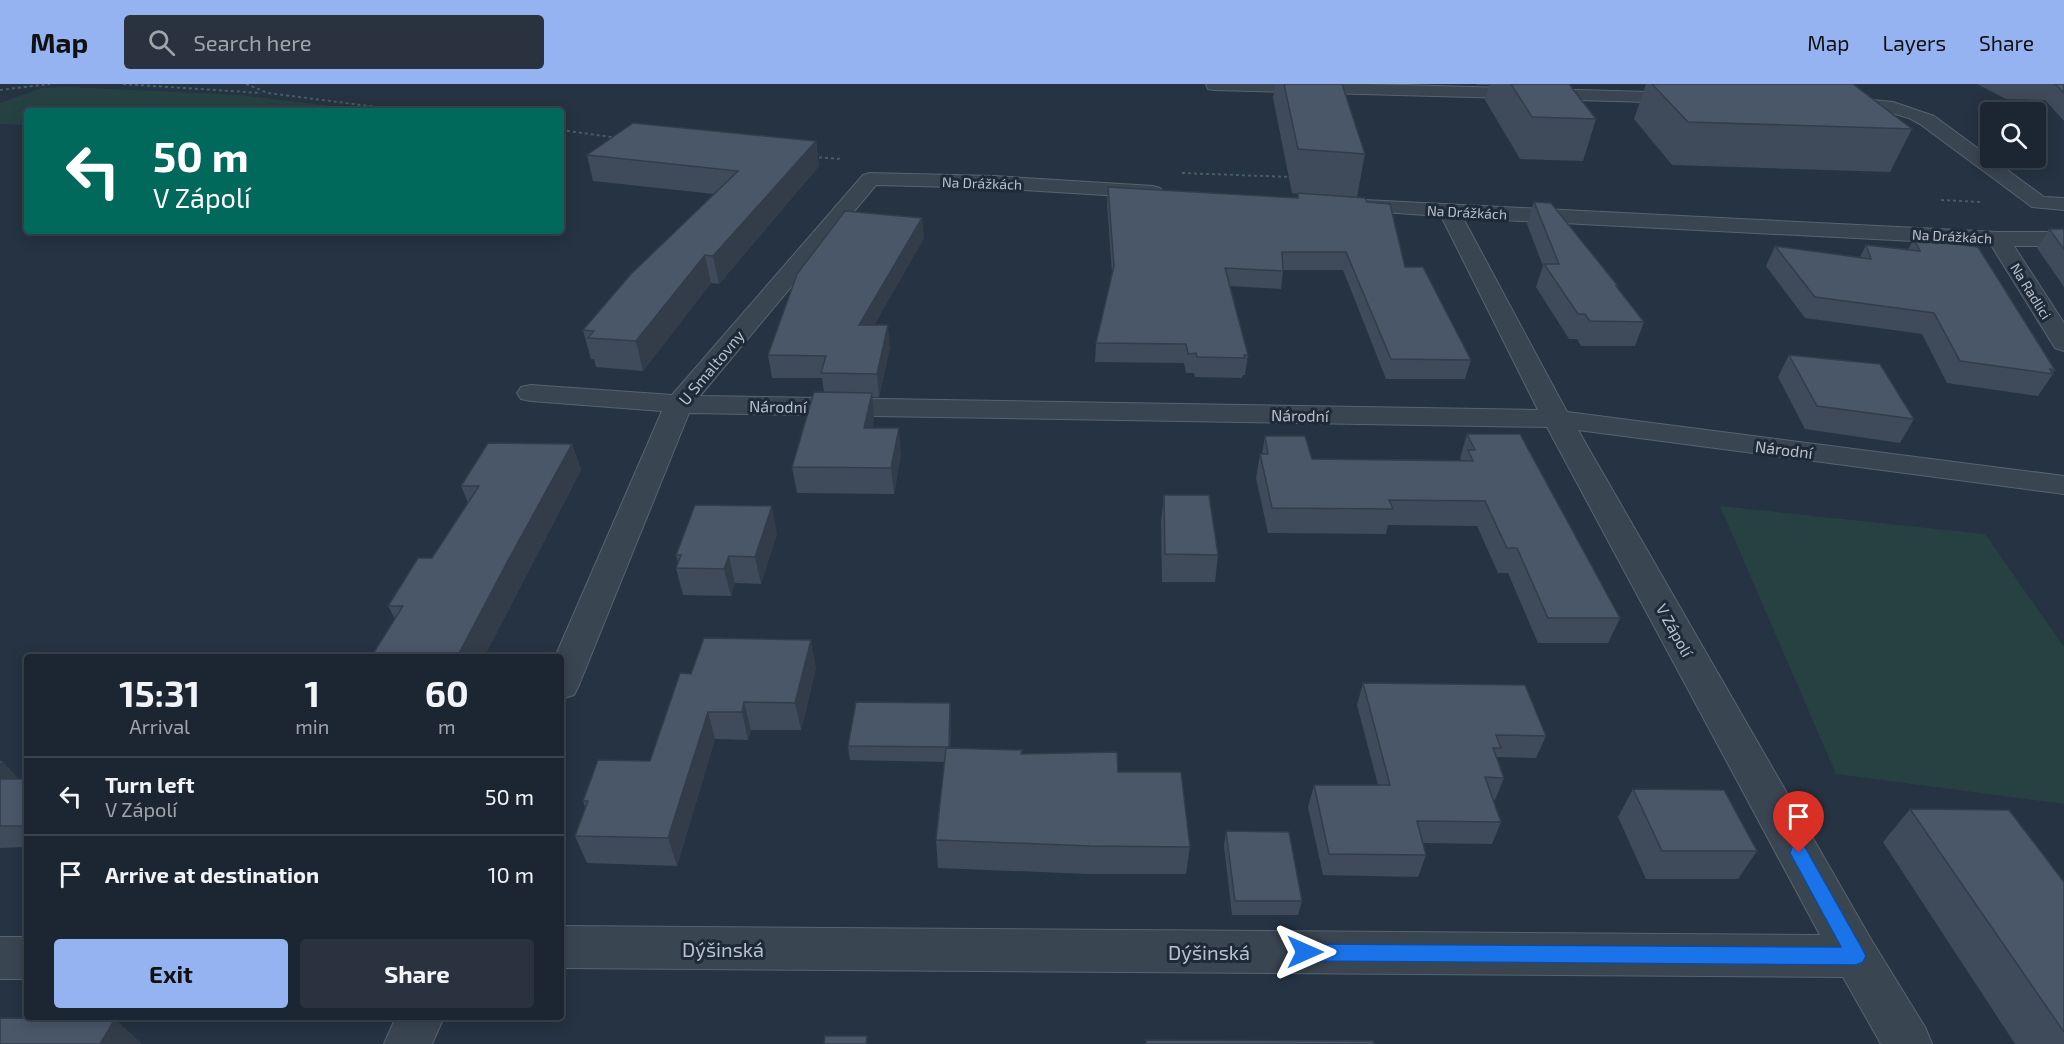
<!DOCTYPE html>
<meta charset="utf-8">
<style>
:root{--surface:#1c2632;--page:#29323e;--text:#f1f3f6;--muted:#a0a5ac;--line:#3a434d;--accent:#95b2f1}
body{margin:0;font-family:"Exo 2",sans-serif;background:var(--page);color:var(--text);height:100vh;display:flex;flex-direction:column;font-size:22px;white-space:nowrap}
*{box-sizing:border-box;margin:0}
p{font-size:20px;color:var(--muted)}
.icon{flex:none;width:33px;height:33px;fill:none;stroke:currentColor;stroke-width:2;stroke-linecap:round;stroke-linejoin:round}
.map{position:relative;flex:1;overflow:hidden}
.sheet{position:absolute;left:24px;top:570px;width:540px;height:366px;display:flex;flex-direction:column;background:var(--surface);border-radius:6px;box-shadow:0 3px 15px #0003,0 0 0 2px var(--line)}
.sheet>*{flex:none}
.top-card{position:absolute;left:24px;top:24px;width:540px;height:126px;border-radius:6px;box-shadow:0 3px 15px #0003,0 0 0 2px var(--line);background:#00695c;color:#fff;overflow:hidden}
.tools{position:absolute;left:1980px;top:18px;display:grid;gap:12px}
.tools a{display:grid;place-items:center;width:66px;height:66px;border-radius:6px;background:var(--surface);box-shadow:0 3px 15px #0003,0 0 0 2px var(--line);font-size:30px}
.pin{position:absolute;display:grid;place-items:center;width:51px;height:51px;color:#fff;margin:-62px -26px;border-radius:50% 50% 50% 0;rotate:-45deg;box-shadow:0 0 6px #0007}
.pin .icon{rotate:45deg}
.me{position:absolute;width:66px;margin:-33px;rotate:90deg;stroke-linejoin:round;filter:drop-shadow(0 0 4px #0008)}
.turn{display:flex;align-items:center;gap:21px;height:126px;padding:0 30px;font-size:27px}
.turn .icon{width:78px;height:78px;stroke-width:2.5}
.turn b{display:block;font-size:42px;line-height:51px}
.eta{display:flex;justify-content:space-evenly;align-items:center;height:102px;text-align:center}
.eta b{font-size:36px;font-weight:700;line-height:42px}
.button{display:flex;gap:12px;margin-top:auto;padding:12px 30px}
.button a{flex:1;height:69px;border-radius:6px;background:var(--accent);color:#111;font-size:24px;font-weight:700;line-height:69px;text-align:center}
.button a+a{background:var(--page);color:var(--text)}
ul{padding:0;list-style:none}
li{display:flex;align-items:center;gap:18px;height:78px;padding:0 30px;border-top:2px solid var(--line)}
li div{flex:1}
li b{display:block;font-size:22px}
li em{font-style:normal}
header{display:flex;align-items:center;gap:36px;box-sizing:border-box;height:84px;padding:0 30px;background:var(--accent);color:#111}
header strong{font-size:28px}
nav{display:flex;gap:33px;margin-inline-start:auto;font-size:21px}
.search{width:420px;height:54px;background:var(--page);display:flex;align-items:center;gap:15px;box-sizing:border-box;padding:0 21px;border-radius:6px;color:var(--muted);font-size:22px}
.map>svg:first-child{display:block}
.green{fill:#274143}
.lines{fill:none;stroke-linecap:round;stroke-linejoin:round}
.street-casing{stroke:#58636f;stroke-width:2}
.path{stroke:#465e60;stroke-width:2;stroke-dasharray:3 3;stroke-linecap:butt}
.street{fill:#3a4552;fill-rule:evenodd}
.wall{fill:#3f4b5a}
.shaded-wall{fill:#333d4a}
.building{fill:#495769;stroke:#333d4a;stroke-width:1.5}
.route{fill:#1a73e8;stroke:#114b97;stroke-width:1.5}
.labels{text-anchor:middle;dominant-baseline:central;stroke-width:6;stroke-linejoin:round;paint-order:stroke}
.far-street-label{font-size:14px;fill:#b7c0cc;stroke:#1e2a37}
.street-label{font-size:16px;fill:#b7c0cc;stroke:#1e2a37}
.near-street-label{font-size:20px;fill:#b7c0cc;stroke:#1e2a37}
</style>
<header>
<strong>Map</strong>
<div class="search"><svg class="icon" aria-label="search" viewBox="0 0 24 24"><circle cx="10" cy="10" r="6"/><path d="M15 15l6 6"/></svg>Search here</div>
<nav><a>Map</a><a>Layers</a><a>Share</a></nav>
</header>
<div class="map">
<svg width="2064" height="960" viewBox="0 0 2064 960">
<rect width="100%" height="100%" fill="#253342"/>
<path class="green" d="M69,3L239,11L372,27H27V41L0,40V19L42,4Z
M1720,422L1985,450L2064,563V720L1836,690Z"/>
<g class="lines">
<g class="street-casing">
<path id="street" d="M1206,0H1367L1685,9L1691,10L1694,14L1691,18L1685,19L1214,6L1208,5Z
M1833,12L1893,18L1934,32L2044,113L2064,114V126L2032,123L1920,40L1909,34L1881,26L1827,21L1824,17L1827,13Z
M870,89L994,92L1153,102L1160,104L1163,108L1160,112L1153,114L994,104L876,101L700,312L1538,326L1441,132L1338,125L1334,121L1338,117L1345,115L1998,148H2064V162H2014L2064,239V267L2055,264L1991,161L1463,134L1567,328L2064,392V410L1578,346L1872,857L1925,943L1932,960H1881L1843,893L561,884V842L1820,851L1547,343L689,329L579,601L574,611L561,615V573H555L662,327L531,317L521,315L517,309L521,303L531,301L672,311L863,91Z
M0,853H27V895H0Z
M396,933H444L432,960H384Z"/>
</g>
<path class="path" d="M123,0L261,9
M246,0L268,9L408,27
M0,6L50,0
M561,46L618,54
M813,73L842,75
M1182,89L1291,93
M1941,116L1981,118"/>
<use href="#street" class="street"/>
</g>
<path class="wall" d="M1275,0H1342L1365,70L1357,113L1367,118L1405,183L1471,276L1465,295H1386L1343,186H1283L1281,205L1230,202L1248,271L1245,291H1243L1242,294L1195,293L1194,289H1186L1184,279L1095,278L1096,259L1112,189L1107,120L1108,103L1297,114L1298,110L1292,109L1273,14Z
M1476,0H1569L1596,35L1583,77L1520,75L1485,16L1489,1H1477Z
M1646,0H1853L1912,45L1890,88L1672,81L1634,35Z
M1977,0H2064V37L2045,16L2006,15Z
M816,57L819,82L719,200L711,199L643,287L596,283L594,275H591L583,246L714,110L593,97L587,71Z
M1534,118L1618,202V204L1644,238L1635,262H1581L1577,255H1569L1536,203L1543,182L1527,140Z
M2049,145H2064V203L2037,164Z
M924,154L874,241L890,263L879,313H872L874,334L872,344L901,370L894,410L797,409L792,383L824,308L822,294H772L768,271Z
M1914,155L2055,286L2052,289L2053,290L2038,312L1947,299L1922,250L1805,234L1766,182L1775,162L1860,173L1866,161L1908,165Z
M1789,271L1914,335L1900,359L1805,345L1778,293Z
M1467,350L1620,534L1608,559H1538L1508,489H1498L1477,442L1388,441L1386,450L1268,449L1256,394L1260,370H1262L1265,352L1312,375L1461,376L1460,374Z
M572,360L581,386L484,573H371L395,535L388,522L432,474L468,419L461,402Z
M1164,411L1218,471L1215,498H1162L1161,438Z
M777,449L761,500L735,499L731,512L683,511L676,484L678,479L676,471Z
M816,584L801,646H751L748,656L715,655L677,782L587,779L575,752L585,723L583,717L650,677L691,590Z
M1363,599L1546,652L1536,674L1497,673L1504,694L1495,716H1493L1501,738L1492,760L1423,759L1426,771L1418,793L1323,791L1308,723L1314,701H1378L1357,621Z
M950,619L951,634L950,664L1022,670L1118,688L1190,763L1186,790H1089L938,784L936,756L945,678L850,676L848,662Z
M0,677H2L18,695H27V763L0,764Z
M1633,705L1757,767L1738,795H1646L1618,733Z
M1910,725L2064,798V960H2015L1883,758Z
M1226,747L1302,817L1298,831H1232L1224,762Z"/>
<path class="shaded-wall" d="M816,57L819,82L719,200L713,172Z
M922,134L924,154L862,263L859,241Z
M705,171L711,199L643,287L636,257Z
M888,241L890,263L879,313L877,290Z
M872,309L874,334L867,370L864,344Z
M899,344L901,370L894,410L891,384Z
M572,360L581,386L484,573H457L511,471Z
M772,422L777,449L761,500L755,473Z
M729,472L735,499L731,512L724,485Z
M811,556L816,584L801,646L795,619Z
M744,618L751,646L748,656L742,628Z
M950,619L951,634L950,678L949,663Z
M708,628L715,655L677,782L668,754Z
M2,677L22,698L0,709V680Z
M115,935L142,960H100Z"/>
<path class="building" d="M1284,0H1342L1365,70L1298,65Z
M1511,0H1569L1596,35L1532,33Z
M1652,0H1853L1912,45L1688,38Z
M2055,0H2064V9Z
M633,39L816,57L713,172L705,171L636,257L588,254L594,247L583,246L631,190L738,87L587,71Z
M1108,103L1298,114V109L1365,114L1367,118L1390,120L1405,183H1423L1471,276L1391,275L1346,168H1282L1283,187L1225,184L1248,271H1244L1245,274L1197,273L1196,269L1188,270L1186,260L1096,259L1114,182Z
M1534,118L1551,119L1618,202H1616L1644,238L1590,237L1585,230H1578L1544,180H1559Z
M845,127L922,134L859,241H888L877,290L821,289L826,272L768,271L797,190Z
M2049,145H2064V165Z
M1914,155L1978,163L2055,286L2050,285L2053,290L1960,277L1934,229L1815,213L1775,162L1871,175L1866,161L1920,167Z
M1789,271L1880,280L1914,335L1817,322Z
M814,308L872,309L864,344H899L891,384L792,383Z
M1467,350H1520L1620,534H1548L1517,464H1507L1485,417L1389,416L1393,425L1272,424L1260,370H1268L1265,352H1305L1312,375L1473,377L1468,366H1475Z
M488,359L572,360L511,471L457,573H371L403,522H388L418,474H432L479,402H461Z
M1164,411H1209L1218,471L1165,470Z
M695,421L772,422L755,473L729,472L724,485L676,484L681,471H676Z
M704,554L811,556L795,619L744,618L742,628H708L668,754L575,752L588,717H583L598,676L650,677L680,589L691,590Z
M1363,599L1525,601L1546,652L1496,651L1501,664H1493L1504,694L1485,693L1501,738L1417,737L1426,771L1329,770L1314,701H1390Z
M856,618L950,619L949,663L848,662Z
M946,664L1022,666L1021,670L1117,668L1118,688H1181L1190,763L1090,762L936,756Z
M0,695H27V742H0Z
M1633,705L1724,706L1757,767H1662Z
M1910,725L2009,726L2064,798V948Z
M1226,747L1289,748L1302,817H1235Z
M0,934L115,935L100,960H0Z
M825,952H867L866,960H824Z
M1146,956L1373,957L1374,960H1146Z"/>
<path class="route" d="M1799,761L1805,763L1863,866L1866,872L1863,878L1856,881L1305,877L1298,874L1295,868L1298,862L1305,860L1841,863L1790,769L1792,763Z"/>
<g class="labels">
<g class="far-street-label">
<text transform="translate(982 99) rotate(2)">Na Drážkách</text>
<text transform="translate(1467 128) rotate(3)">Na Drážkách</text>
<text transform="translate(1952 152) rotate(3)">Na Drážkách</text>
<text transform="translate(2031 207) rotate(58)">Na Radlici</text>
</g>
<g class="street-label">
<text transform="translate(711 283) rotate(-50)">U Smaltovny</text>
<text transform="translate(778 322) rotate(1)">Národní</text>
<text transform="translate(1300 331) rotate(1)">Národní</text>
<text transform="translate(1784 365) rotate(7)">Národní</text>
<text transform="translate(1675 546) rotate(61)">V Zápolí</text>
</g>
<g class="near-street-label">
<text x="723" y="865">Dýšinská</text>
<text x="1209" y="868">Dýšinská</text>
</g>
</g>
</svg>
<div class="tools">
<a><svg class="icon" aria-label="search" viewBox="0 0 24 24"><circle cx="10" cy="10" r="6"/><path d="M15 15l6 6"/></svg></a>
</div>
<div class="pin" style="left:1799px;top:769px;background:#d93025"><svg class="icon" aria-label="arrive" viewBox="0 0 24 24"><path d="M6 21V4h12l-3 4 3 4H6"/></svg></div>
<svg class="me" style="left:1305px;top:868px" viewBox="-20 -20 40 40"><path d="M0-17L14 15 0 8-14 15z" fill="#1a73e8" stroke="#fff" stroke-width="4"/></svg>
<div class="top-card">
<div class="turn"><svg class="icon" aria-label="left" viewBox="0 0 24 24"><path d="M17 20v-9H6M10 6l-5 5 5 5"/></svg><div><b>50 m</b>V Zápolí</div></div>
</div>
<section class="sheet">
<div class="eta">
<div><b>15:31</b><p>Arrival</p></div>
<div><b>1</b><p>min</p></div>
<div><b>60</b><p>m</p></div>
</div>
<ul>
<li><svg class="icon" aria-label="left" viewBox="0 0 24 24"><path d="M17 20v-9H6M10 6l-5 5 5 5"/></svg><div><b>Turn left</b><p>V Zápolí</p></div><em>50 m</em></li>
<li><svg class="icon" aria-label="arrive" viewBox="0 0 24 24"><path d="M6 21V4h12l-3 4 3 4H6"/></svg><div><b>Arrive at destination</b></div><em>10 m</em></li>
</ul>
<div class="button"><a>Exit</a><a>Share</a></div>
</section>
</div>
